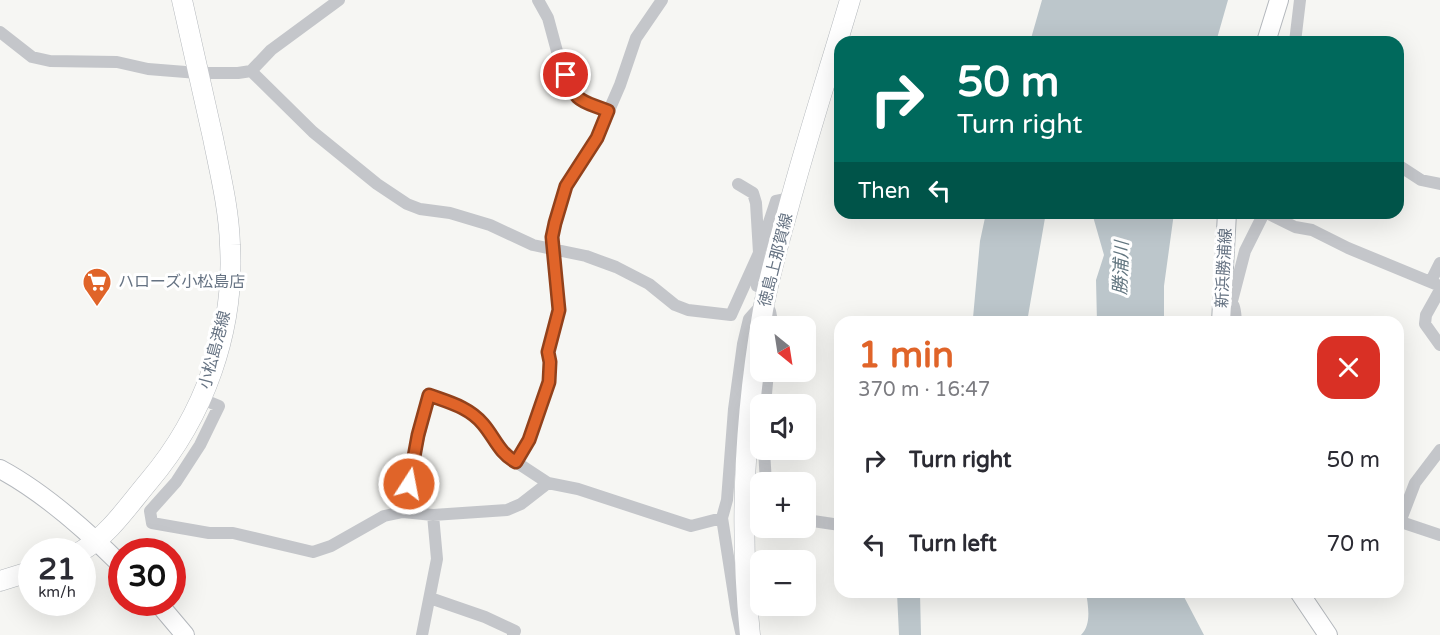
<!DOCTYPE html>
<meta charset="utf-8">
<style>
:root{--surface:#fff;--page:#f7f7f7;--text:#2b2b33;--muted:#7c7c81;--accent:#e06429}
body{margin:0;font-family:"Varela Round","Noto Sans JP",sans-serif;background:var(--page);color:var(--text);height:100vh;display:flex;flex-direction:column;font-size:22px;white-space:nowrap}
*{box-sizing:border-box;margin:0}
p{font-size:20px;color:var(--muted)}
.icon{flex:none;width:33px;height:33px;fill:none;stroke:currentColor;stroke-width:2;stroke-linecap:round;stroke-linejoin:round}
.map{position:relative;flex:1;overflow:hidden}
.details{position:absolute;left:834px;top:316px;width:570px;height:282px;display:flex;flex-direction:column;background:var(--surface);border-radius:18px;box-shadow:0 6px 24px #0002}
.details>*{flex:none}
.banner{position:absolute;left:834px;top:36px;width:570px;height:183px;border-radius:18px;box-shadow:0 6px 24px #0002;background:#00695c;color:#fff;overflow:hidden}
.needle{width:39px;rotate:150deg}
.buttons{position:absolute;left:750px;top:316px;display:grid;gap:12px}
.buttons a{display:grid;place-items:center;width:66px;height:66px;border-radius:12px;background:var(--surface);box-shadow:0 6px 24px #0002;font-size:30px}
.speed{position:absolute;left:18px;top:538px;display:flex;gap:12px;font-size:30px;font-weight:700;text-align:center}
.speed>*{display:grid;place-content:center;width:78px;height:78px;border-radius:50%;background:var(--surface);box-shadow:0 6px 24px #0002;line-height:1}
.speed small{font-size:15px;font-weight:400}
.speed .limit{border:9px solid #d22;background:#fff;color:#111}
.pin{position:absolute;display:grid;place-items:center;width:51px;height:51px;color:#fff;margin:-26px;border:3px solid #fff;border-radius:50%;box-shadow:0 2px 6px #0007}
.me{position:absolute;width:66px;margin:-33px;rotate:11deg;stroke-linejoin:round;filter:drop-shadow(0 0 4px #0008)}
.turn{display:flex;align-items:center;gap:21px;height:126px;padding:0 24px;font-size:27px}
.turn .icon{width:78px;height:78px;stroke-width:2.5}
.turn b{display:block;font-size:42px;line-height:51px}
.then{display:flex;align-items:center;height:57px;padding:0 24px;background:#0003;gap:12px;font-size:22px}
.round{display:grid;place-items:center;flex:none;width:63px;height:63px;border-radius:18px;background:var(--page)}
.overview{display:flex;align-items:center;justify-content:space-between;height:102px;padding:0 24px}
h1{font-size:36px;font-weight:700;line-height:45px;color:var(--accent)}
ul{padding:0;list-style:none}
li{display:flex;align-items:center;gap:18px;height:84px;padding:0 24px}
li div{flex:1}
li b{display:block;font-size:22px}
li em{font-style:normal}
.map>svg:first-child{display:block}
.water{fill:#bcc6cb}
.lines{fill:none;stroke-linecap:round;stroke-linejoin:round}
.secondary-casing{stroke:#b4b8bd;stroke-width:20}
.primary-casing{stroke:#b4b8bc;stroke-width:21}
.minor{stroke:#c4c6ca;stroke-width:12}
.secondary{stroke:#fff;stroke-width:18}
.primary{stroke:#fff;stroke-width:20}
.route-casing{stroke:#92411b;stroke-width:15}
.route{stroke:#e06429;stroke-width:10}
.labels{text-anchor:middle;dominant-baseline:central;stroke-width:6;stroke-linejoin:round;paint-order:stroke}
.street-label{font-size:16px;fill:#667383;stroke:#fff}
.poi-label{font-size:16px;fill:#667383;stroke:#fff;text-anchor:start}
.water-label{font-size:18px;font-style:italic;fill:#61757f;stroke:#fff}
</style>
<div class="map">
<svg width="1440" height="635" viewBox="0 0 1440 635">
<rect width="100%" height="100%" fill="#f6f6f3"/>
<path class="water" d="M1042,0H1228L1216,42H1030Z
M986,213H1049L1045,218L1027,322H975L973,318L980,241Z
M1092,213H1174L1164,286V322H1097L1096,280L1104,255Z
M1086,592L1182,593L1204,635H1081C1092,624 1088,606 1086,592Z
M897,593H920L921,635H899Z"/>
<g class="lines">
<g class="secondary-casing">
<path id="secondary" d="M1266,42L1279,0
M1221,322L1227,213
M0,469C43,492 87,531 122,566
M1299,592L1328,635
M158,603L185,635"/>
</g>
<g class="primary-casing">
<path id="primary" d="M80,552C109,535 128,506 149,481C204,416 235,331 230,245C229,209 220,173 213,138C203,92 192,46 182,0
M0,581L32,571
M750,635C739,525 744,419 763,310C769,277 778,245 787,213C806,141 829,71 850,0"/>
</g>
<path class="minor" d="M538,0L548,18L558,55L574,94L579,99L608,111
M0,32L32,57L50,61L117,62L148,69L198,73H238L251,71L313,132L377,184L407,204L420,209L450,213L490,225L533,245L586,256L616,267L649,284L675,305L688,310L731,315L759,253L756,203L753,193L738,184
M1295,42L1300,0
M251,71L271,50L339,0
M1398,165L1421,180L1440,184
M1267,213L1295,227L1312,230L1348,248L1440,286
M1431,281L1440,263
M1440,290L1426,315L1425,324L1440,345
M767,291L757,286L759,253L776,201L791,198
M1225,298C1236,302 1235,312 1236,322
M1232,301L1245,251L1264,213
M202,399L219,406L200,445L176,482L150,511L152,523L209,533H233L313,552L331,546L384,516L403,512L433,515L507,510L521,504L548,483L578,489L691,526L722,518
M765,405L768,372
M764,450L766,483
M548,483L516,462L529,440L549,382L550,362L548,352L559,310L552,238L566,186L597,138L620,85L636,38L662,0
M403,512V504L429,395C448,402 469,407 483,424C495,438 499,453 516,462
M806,520L840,525
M1398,521L1440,535
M1400,522L1415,483L1440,450
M430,598L485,617L515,631L513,635
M422,635L437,559L433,515
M746,635L741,632L737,614L722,518L727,500L734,409L743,344L749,319L757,310L763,308L770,311L773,327"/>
<use href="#secondary" class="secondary"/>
<use href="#primary" class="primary"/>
</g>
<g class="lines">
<g class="route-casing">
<path id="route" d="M409,484L418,435L429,395C448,402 469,407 483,424C495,438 499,453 516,462L529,440L549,382L550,362L548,352L559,310L552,237L555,223L566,186L597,138L608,111C581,100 577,104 566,75"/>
</g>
<use href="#route" class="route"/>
</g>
<defs>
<g id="supermarket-pin" transform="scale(1.5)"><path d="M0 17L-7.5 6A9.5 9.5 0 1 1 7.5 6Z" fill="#e06429" stroke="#fff"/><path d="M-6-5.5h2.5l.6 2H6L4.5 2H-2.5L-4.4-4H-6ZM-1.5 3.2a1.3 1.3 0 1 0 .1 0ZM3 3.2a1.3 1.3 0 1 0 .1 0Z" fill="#fff"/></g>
</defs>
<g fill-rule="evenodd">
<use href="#supermarket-pin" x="97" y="282"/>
</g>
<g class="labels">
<g class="street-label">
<text transform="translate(776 260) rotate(-76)">徳島上那賀線</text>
<text transform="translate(1224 268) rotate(-87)">新浜勝浦線</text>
<text transform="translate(215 350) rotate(-75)">小松島港線</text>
</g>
<g class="poi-label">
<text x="118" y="282">ハローズ小松島店</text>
</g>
<g class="water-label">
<text transform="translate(1121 268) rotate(-88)">勝浦川</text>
</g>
</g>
</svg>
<div class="buttons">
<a><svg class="needle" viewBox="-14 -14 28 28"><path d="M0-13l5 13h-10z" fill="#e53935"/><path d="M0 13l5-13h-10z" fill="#7c7c81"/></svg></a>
<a><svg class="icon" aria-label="sound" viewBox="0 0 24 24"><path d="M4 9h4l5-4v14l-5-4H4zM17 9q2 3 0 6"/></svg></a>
<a>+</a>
<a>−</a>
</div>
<div class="speed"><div>21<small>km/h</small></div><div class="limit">30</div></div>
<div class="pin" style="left:566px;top:75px;background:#d93025"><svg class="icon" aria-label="arrive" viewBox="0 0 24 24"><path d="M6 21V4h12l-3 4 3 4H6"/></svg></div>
<svg class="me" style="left:409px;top:484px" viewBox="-20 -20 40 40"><circle r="17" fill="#e06429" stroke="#fff" stroke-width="3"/><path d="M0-11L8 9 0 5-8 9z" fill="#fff"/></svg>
<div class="banner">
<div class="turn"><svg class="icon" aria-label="right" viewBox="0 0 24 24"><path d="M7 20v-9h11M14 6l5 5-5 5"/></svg><div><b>50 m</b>Turn right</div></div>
<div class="then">Then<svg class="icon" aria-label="left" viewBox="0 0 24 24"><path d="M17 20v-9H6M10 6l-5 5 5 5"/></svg></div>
</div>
<section class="details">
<div class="overview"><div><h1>1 min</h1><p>370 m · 16:47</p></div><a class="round" style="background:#d93025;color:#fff"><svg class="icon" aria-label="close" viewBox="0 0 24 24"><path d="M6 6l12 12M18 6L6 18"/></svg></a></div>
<ul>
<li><svg class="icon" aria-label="right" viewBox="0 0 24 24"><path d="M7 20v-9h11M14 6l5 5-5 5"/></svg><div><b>Turn right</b></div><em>50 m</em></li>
<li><svg class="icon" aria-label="left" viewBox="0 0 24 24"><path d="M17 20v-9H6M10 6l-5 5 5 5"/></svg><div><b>Turn left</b></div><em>70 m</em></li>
</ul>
</section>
</div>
